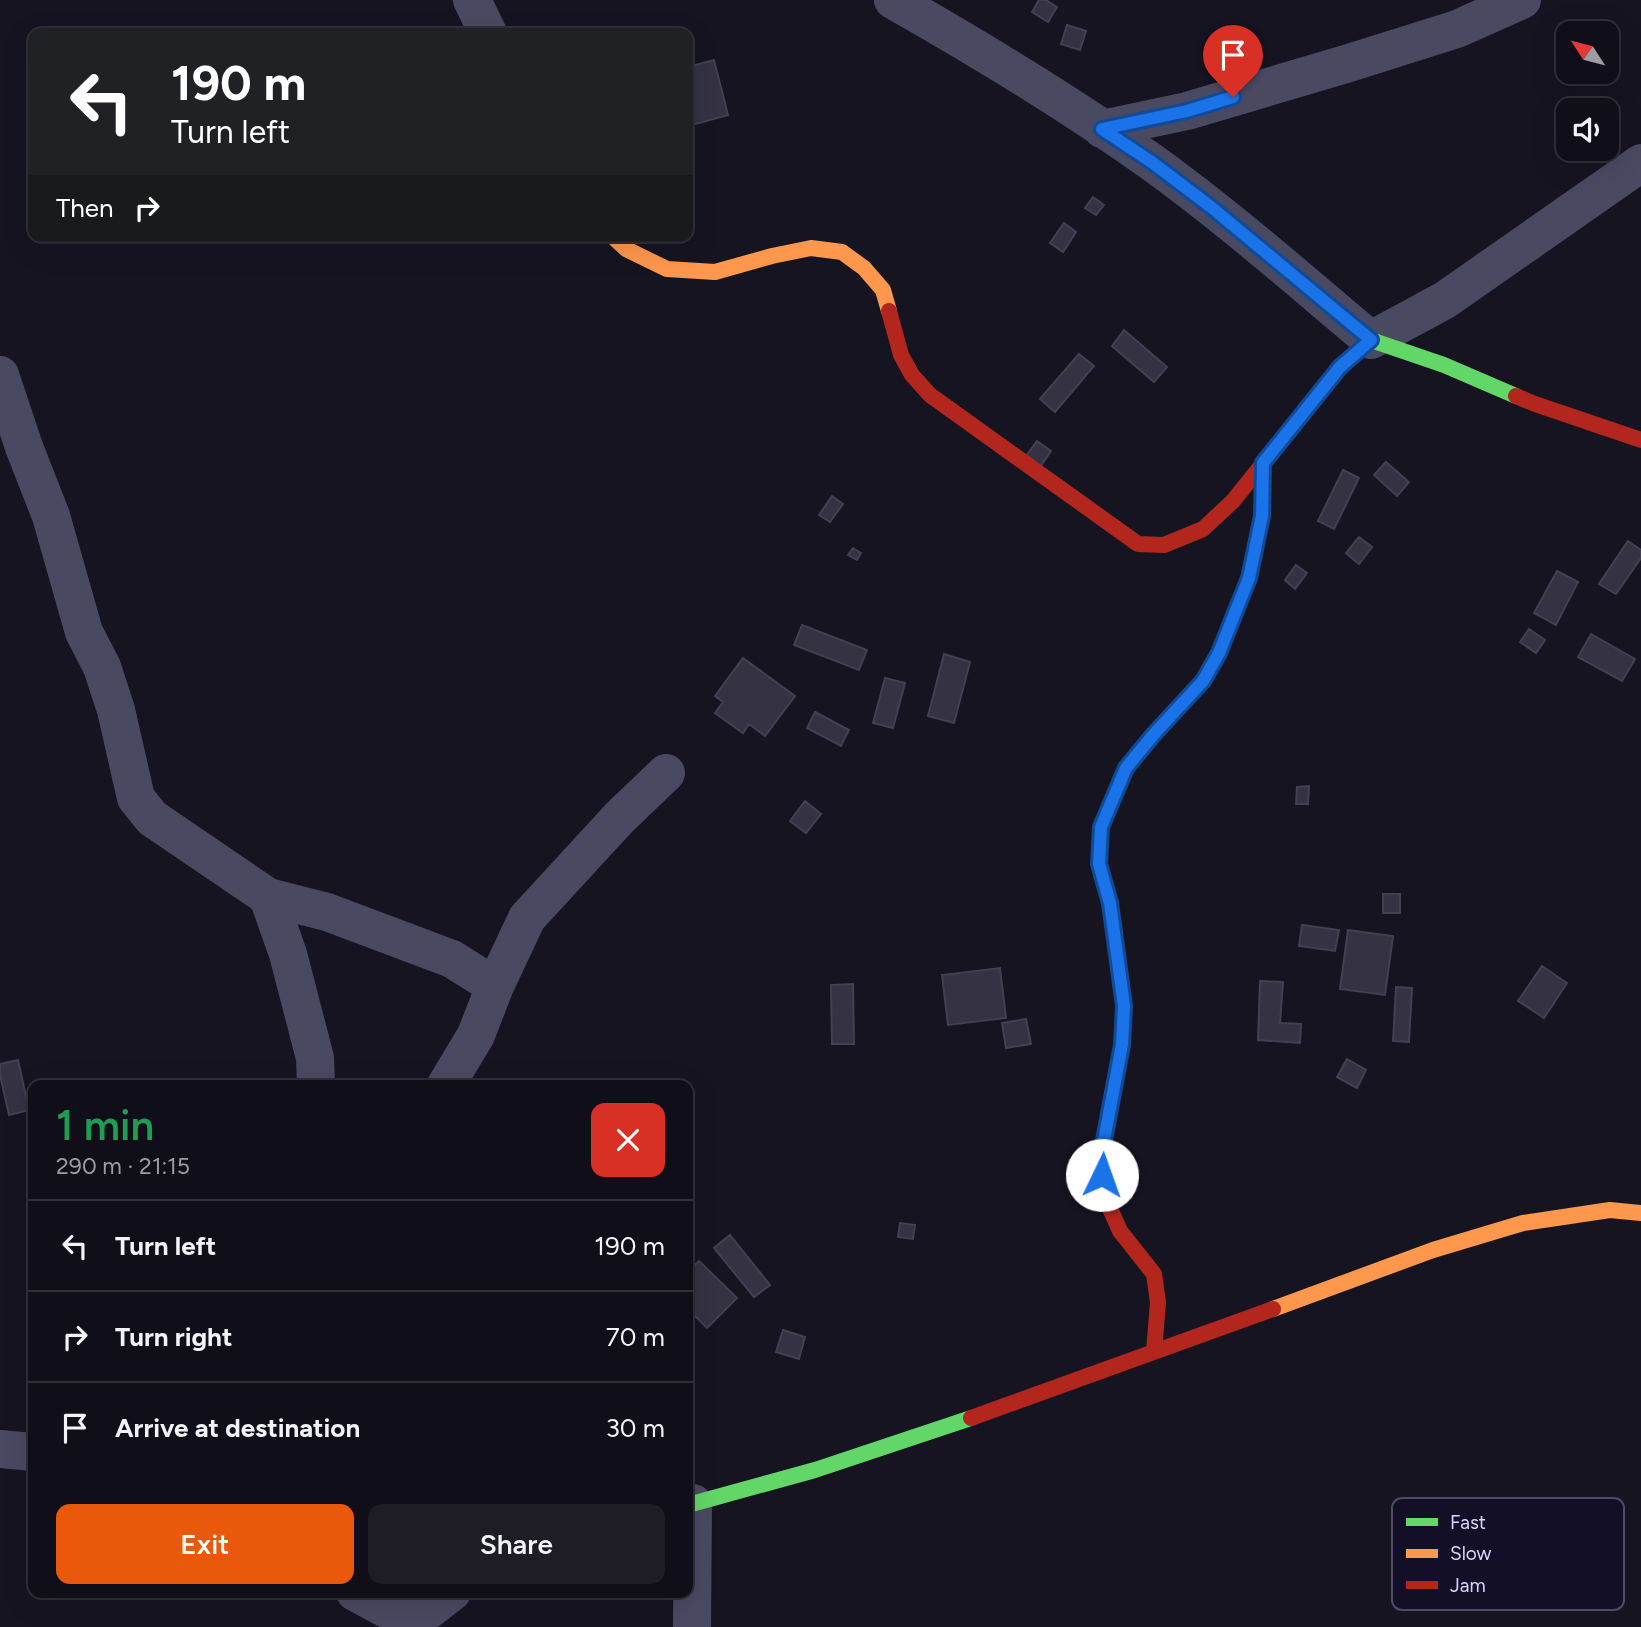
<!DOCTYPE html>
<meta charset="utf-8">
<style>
:root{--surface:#100f19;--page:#1e1d26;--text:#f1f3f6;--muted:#9c9ca2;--line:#302f38;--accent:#ea580c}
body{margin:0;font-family:Figtree,sans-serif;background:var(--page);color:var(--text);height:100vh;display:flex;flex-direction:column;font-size:26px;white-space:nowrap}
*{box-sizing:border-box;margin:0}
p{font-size:23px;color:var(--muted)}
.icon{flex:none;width:38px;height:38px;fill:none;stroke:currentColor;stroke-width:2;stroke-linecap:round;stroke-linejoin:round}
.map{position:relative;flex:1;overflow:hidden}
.sheet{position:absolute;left:28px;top:1080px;width:665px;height:518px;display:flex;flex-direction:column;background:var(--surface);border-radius:14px;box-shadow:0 7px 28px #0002,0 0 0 2px var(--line)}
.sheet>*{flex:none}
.top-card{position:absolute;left:28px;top:28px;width:665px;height:214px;border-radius:14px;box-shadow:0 7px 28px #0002,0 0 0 2px var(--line);background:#202124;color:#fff;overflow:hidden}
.needle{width:46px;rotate:306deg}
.tools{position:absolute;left:1556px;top:21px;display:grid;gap:14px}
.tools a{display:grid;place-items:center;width:63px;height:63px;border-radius:14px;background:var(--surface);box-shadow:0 7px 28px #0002,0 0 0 2px var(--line);font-size:35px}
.pin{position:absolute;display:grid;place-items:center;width:60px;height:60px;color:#fff;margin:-72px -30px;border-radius:50% 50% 50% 0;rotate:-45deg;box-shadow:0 0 7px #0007}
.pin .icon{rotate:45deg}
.me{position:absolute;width:77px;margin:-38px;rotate:3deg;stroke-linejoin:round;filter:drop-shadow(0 0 5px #0008)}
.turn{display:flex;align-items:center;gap:24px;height:147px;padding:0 28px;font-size:32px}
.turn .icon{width:91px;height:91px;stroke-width:2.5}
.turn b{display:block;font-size:49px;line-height:60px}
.then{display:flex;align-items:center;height:66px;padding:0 28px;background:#0003;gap:14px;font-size:26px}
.round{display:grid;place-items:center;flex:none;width:74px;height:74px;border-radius:14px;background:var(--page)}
.headline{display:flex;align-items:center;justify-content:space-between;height:119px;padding:0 28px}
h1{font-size:42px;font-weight:600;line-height:52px;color:#1e9e55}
.button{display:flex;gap:14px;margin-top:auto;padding:14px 28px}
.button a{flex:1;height:80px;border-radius:14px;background:var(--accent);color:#fff;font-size:28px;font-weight:600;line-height:80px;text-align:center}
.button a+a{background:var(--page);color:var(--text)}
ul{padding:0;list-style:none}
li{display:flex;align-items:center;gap:21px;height:91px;padding:0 28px;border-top:2px solid var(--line)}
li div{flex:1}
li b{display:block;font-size:26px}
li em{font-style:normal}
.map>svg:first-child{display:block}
.building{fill:#343243;stroke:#433f54;stroke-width:2}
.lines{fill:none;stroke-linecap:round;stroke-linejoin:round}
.street{stroke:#4a4962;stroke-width:38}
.fast{stroke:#63d668;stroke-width:16}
.slow{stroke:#ff974d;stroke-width:16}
.jam{stroke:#b3261e;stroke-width:16}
.route-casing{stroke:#114b97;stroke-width:18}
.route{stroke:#1a73e8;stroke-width:12}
.key{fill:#130f26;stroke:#4e4a67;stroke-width:2}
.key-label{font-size:19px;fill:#d9d4ff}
</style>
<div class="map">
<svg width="1641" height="1627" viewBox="0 0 1641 1627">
<rect width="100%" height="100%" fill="#161421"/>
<path class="building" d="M1039,0H1046L1057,7L1048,22L1032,12Z
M1067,25L1086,31L1080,50L1061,44Z
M714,60L728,115L688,126V67Z
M1093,197L1104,205L1096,215L1085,208Z
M1064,223L1076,232L1063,252L1050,243Z
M1124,330L1167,367L1154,382L1112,346Z
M1079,354L1094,366L1055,412L1040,399Z
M1037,441L1051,451L1040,467L1026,456Z
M1386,462L1409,482L1397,496L1374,475Z
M1343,470L1359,478L1334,529L1318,521Z
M832,496L843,504L830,522L819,515Z
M1359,537L1372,547L1359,564L1346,553Z
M1628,541L1641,550V558L1616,594L1599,584Z
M853,548L861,553L857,560L848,555Z
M1296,565L1307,573L1295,589L1285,580Z
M1557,571L1578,582L1556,625L1534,613Z
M802,625L867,650L859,670L794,645Z
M1529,629L1545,640L1536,653L1520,642Z
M1591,634L1635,659L1622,681L1578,657Z
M944,654L970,662L954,723L928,716Z
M743,658L795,696L765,736L749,724L743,733L715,713L723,702L715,696Z
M885,678L905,683L893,728L873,723Z
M815,712L849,730L841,746L807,728Z
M1309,786L1308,804H1296L1297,787Z
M805,801L821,814L806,833L790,821Z
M1383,894H1400V913H1383Z
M1302,925L1339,930L1335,951L1299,946Z
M1348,930L1393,936L1385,995L1340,989Z
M1542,966L1567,983L1544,1018L1518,1001Z
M1000,968L1006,1018L948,1025L942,975Z
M1260,981L1283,982L1280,1023L1301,1024L1300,1043L1258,1040Z
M853,984L854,1044H832L831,985Z
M1396,987L1412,988L1409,1042L1393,1041Z
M1026,1019L1031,1044L1006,1048L1002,1023Z
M1347,1059L1366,1070L1357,1088L1337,1077Z
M18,1060L29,1110L9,1115L0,1075V1064Z
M900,1223L915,1225L913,1239L898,1237Z
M730,1235L770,1285L754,1297L714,1248Z
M699,1261L737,1298L707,1328L688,1309V1272Z
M783,1330L805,1337L799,1359L776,1352Z"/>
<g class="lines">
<path class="street" d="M472,0L488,33
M893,0C981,50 1070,104 1153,163C1229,218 1299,280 1371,340L1445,300L1641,163
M1102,129L1187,111L1349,63L1457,29L1522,0
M0,375L24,447L51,516L84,632L102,667L116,710L136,798L152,818L268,897L327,912L452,959L495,986
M268,897L288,954L315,1058L316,1085
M446,1085L476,1035L495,986L527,918L619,818L666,773
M0,1449L33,1452
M355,1592L412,1623L413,1627
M401,1627L412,1623L452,1592
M692,1627L693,1503"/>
<path class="fast" d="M1270,455L1340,367L1371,340L1444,365L1516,396
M1113,927L1110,903L1099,864L1101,827L1126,768L1154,734L1203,681L1219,653L1249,578L1262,516L1263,463
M688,1505L815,1470L971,1418"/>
<path class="slow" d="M612,236L626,249L667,269L715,272L772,256L811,248L842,252L864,268L883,290L889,311
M1273,1309L1433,1250L1523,1223L1610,1210L1641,1213"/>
<path class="jam" d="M889,311L901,355L912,375L930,395L1138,544L1164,545L1203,529L1233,501L1270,455
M1516,396L1535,404L1641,440
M1113,927L1124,1006L1122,1045L1101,1156L1104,1195L1120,1231L1154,1274L1158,1302L1154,1352
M971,1418L1273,1309"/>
</g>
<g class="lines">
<g class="route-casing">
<path id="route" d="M1102,1175L1101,1156L1122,1045L1124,1006L1110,903L1099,864L1101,827L1126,768L1154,734L1203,681L1219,653L1249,578L1262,516L1263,463L1340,367L1371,340L1211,207L1153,163L1102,129L1187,111L1233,97"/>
</g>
<use href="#route" class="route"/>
</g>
<rect x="1392" y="1498" width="232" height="112" rx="10" class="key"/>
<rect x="1406" y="1518" width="32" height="8" fill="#63d668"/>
<rect x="1406" y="1549" width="32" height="9" fill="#ff974d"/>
<rect x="1406" y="1581" width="32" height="8" fill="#b3261e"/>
<g class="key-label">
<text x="1450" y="1529">Fast</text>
<text x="1450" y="1560">Slow</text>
<text x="1450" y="1592">Jam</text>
</g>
</svg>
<div class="tools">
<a><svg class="needle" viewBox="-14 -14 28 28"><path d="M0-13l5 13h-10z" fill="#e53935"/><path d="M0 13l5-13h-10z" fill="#9c9ca2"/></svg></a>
<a><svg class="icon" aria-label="sound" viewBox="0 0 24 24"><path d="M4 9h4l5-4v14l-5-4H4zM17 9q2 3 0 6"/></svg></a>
</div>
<div class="pin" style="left:1233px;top:97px;background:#d93025"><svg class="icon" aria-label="arrive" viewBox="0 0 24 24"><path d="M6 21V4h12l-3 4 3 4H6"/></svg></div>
<svg class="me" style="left:1102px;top:1175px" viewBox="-20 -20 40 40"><circle r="19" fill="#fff"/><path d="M0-13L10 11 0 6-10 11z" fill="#1a73e8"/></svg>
<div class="top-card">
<div class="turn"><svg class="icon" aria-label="left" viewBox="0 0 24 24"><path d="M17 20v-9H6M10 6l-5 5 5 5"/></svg><div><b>190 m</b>Turn left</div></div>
<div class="then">Then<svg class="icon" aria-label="right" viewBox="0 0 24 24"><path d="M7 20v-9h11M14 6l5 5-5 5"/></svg></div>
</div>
<section class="sheet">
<div class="headline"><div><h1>1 min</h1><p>290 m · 21:15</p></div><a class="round" style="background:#d93025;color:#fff"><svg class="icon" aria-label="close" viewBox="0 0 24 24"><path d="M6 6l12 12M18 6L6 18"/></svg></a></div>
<ul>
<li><svg class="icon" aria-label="left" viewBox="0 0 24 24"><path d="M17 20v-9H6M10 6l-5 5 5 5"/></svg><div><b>Turn left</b></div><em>190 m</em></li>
<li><svg class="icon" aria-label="right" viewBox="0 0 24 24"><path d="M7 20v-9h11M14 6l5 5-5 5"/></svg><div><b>Turn right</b></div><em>70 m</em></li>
<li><svg class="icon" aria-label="arrive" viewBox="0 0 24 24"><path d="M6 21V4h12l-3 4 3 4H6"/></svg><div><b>Arrive at destination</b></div><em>30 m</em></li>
</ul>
<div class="button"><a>Exit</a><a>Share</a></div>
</section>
</div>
